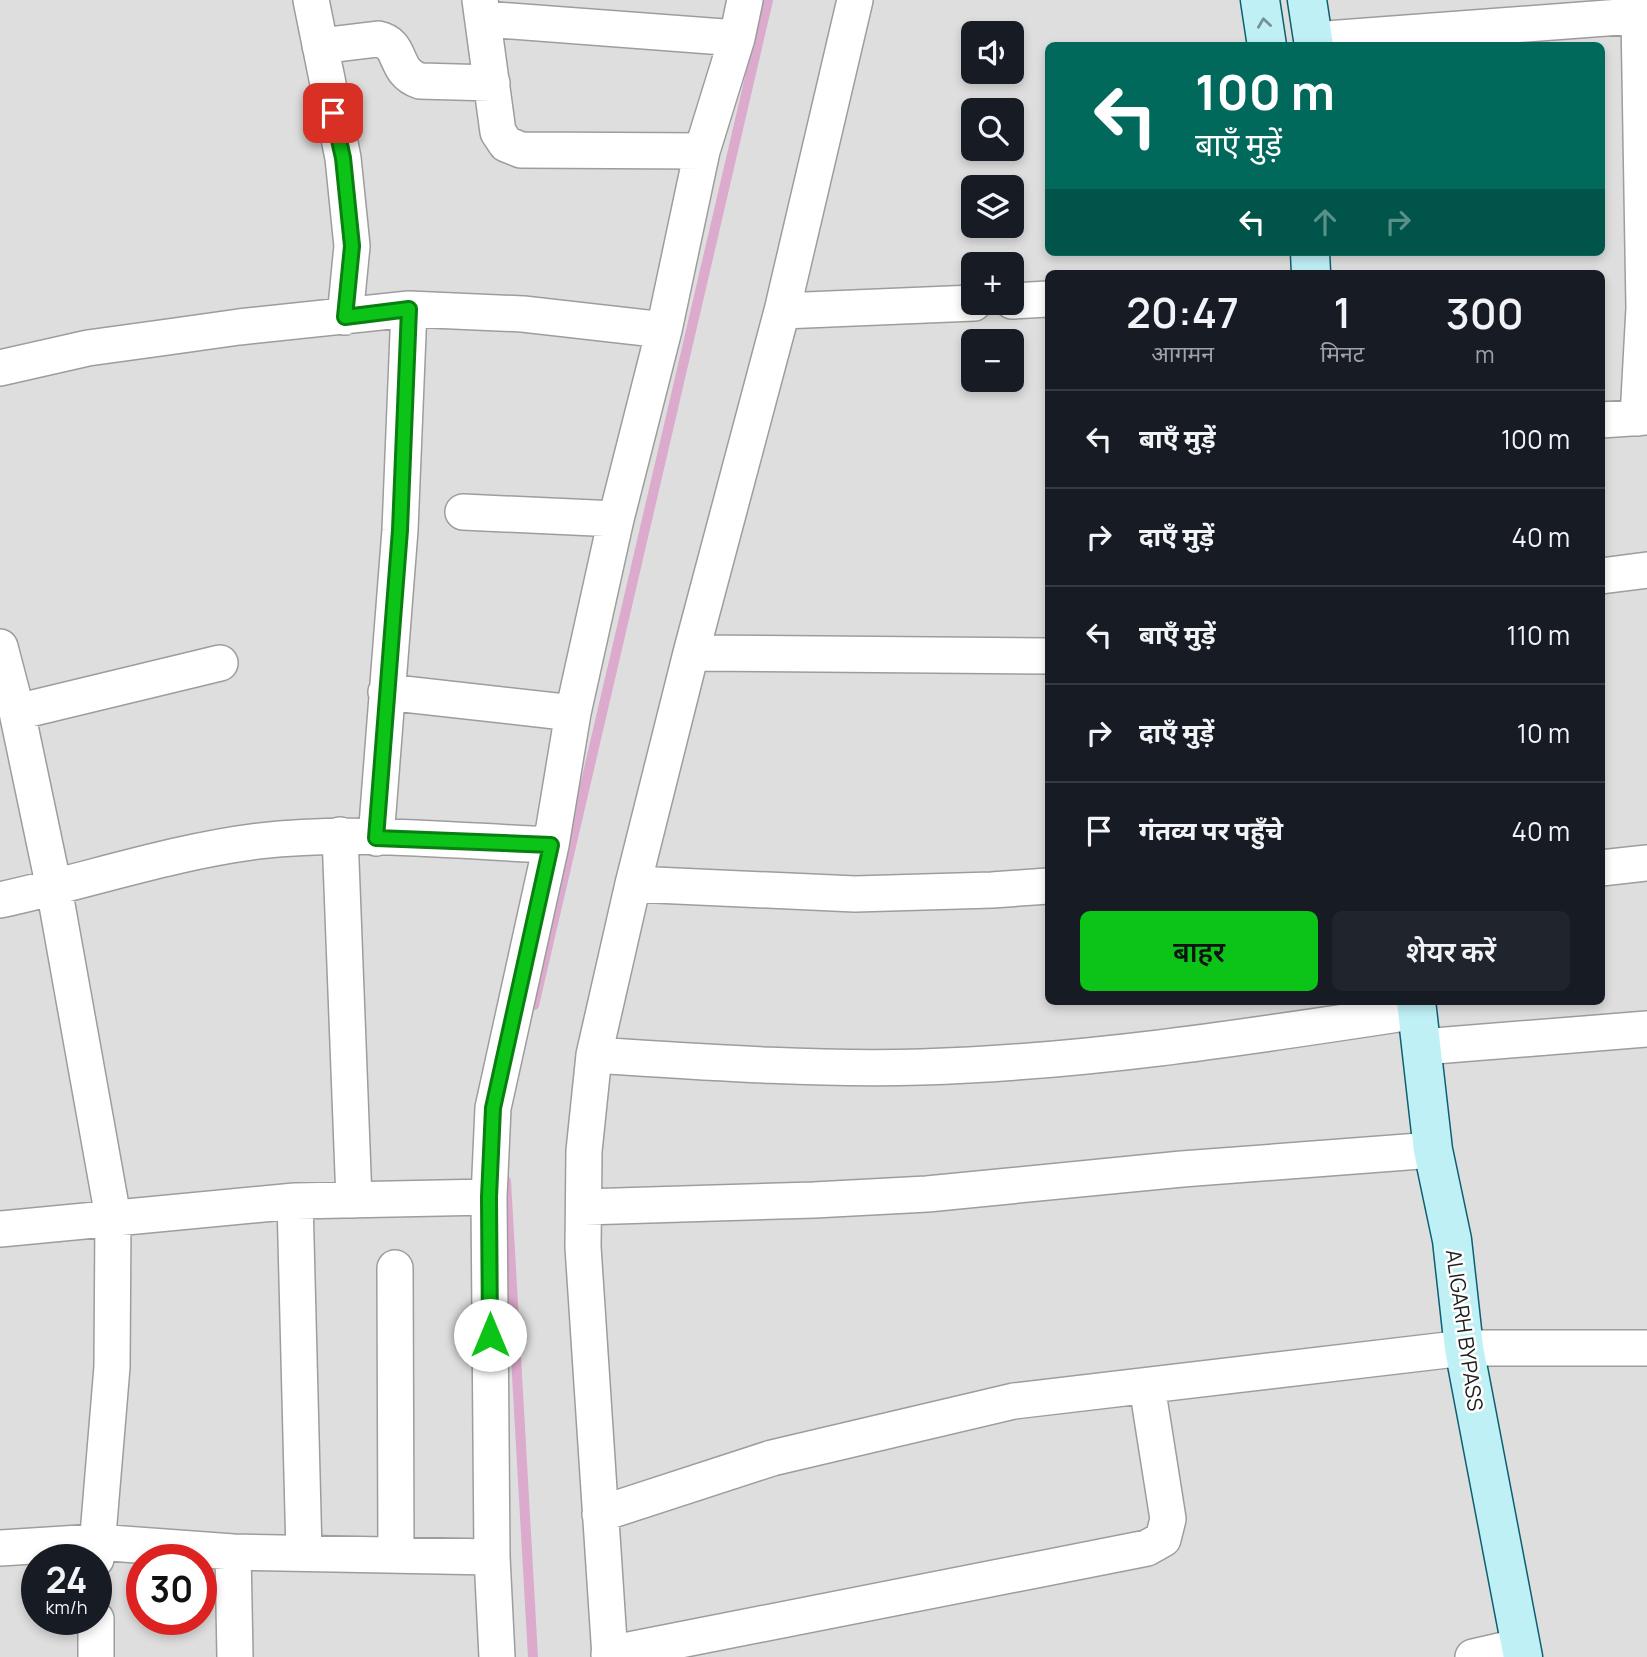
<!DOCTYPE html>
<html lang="hi">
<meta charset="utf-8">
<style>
:root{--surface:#171b24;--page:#20242c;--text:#f1f3f6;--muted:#9ea1a6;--line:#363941;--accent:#0cc318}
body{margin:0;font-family:Manrope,"Noto Sans Devanagari",sans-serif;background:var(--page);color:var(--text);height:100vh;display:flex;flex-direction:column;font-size:26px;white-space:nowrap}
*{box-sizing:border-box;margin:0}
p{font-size:23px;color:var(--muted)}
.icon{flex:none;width:38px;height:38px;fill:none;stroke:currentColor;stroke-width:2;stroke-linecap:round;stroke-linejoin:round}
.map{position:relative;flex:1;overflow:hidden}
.drawer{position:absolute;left:1045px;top:270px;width:560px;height:735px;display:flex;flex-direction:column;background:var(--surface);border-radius:10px;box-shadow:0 4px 10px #0003}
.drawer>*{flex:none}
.top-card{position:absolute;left:1045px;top:42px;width:560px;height:214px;border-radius:10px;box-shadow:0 4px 10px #0003;background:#00695c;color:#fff;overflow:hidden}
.buttons{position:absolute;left:961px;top:21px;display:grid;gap:14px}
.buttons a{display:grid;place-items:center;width:63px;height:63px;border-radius:10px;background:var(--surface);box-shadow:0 4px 10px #0003;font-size:35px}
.speed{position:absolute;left:21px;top:1544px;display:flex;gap:14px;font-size:35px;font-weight:700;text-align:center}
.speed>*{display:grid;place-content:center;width:91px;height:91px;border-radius:50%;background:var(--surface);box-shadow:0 4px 10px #0003;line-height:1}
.speed small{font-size:18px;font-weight:400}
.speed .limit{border:10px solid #d22;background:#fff;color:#111}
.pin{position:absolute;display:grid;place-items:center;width:60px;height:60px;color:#fff;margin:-30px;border-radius:14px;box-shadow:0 4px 10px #0006}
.me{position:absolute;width:77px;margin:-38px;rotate:0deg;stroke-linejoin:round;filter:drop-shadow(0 0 5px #0008)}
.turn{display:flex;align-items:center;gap:24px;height:147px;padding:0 35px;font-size:32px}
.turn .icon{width:91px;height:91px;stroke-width:2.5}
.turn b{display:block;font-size:49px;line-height:60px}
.lanes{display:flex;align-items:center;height:66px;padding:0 35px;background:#0003;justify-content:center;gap:35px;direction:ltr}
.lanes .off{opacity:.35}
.eta{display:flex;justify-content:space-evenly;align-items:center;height:119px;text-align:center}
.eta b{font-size:42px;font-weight:600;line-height:49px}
.primary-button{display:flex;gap:14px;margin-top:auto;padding:14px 35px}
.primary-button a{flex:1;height:80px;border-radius:10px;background:var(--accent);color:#111;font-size:28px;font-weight:600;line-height:80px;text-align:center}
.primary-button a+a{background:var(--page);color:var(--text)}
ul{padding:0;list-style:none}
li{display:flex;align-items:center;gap:21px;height:98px;padding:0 35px;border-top:2px solid var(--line)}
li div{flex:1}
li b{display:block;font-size:26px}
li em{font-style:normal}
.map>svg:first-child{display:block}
.residential{fill:#dddedd;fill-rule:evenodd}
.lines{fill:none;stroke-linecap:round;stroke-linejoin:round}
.stream{stroke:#dbaacc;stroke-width:10}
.street-casing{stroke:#9d9d9d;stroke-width:38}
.secondary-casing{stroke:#0c6072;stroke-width:41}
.street{stroke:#fff;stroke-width:35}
.secondary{stroke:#bff0f6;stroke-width:38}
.oneway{stroke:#779296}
.route-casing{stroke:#087f10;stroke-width:18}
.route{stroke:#0cc318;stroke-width:12}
.labels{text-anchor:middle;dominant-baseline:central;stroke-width:5;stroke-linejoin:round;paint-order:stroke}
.street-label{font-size:21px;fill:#202020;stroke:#fff}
</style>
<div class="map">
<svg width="1647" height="1657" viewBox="0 0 1647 1657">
<rect width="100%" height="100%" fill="#e7f0ed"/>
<path class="residential" d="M0,0H1647V1657H0ZM973,33H1012V72H973ZM1048,46H1601V252H1048ZM973,110H1012V149H973ZM973,187H1012V226H973ZM973,264H1012V303H973ZM1048,273H1601V1001H1048ZM973,341H1012V380H973ZM37,1559H96V1619H37ZM142,1559H201V1619H142Z"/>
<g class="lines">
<path class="stream" d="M534,1005L768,0
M506,1181L533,1657"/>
<g class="street-casing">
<path id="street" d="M311,0L343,158L352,246L345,317
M480,0L498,132L506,144L521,150L702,151
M484,19L737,38
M1313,40L1647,15
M320,46L378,39C404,44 392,72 420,81L492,83
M1012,301L1048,299
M782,311L974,303
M0,368L88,348L168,337L239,327L409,309L523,314L664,330
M1638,418L1644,308L1639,16
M1601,420L1647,417
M463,512L616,519
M1601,576L1647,570
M0,647L17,712L54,888L113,1217L112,1367L96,1559
M691,653L1048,656
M386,692L573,713
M17,712L220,663
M340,835L354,1200
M376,838L400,530L409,309
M1601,868L1647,863
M633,884L855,894L992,890L1048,886
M0,900C87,881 171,852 259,841C355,830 454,841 551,845
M1422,1047L1647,1029
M594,1055C703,1062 812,1070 922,1067C1089,1062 1253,1036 1418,1011
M295,1201L304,1553
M584,1207L814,1200L927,1194L1182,1169L1433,1150
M0,1229L295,1201L489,1197
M395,1268L396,1555
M600,1514L772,1458L1014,1401L1464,1348H1647
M0,1548L96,1542L233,1552L492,1557
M233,1552L235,1657
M96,1619V1657
M609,1654L1147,1548L1163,1539L1168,1519L1147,1386
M497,1657L492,1557L489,1197L493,1108L551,845L573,713L616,519L664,330L702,151L737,38L745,0
M610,1657L583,1247L584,1151L594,1055L633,884L691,653L782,311L855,0
M1473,1657L1521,1646"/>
</g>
<g class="secondary-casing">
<path id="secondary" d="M1260,0L1267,46
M1307,0L1314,46
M1310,252L1311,273
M1416,1001L1433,1150L1452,1240L1464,1348L1523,1657"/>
</g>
<use href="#street" class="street"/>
<use href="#secondary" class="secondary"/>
</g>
<defs><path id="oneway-chevron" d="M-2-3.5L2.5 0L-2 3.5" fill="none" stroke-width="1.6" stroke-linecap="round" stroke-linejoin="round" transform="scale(1.75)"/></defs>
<use class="oneway" href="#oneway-chevron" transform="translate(1264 23) rotate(-98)"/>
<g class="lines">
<g class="route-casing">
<path id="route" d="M333,113L343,158L352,246L345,317L409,309L400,530L376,838L551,845L493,1108L489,1197L490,1335"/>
</g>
<use href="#route" class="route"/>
</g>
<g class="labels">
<g class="street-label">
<text transform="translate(1465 1330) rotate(82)">ALIGARH BYPASS</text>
</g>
</g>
</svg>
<div class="buttons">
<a><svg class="icon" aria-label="sound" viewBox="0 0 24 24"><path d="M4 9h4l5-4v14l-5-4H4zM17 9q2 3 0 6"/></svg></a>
<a><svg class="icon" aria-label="search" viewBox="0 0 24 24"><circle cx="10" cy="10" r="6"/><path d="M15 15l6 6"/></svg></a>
<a><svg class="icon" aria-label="layers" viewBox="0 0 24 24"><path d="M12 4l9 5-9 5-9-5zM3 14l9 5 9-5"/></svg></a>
<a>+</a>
<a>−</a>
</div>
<div class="speed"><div>24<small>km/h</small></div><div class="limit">30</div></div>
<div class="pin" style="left:333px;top:113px;background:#d93025"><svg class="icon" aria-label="arrive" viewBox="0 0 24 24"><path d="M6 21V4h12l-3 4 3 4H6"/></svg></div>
<svg class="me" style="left:490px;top:1335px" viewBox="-20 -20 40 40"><circle r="19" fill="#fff"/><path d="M0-13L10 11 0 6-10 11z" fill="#0cc318"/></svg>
<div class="top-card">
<div class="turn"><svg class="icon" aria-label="left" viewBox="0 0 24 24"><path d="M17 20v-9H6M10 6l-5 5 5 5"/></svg><div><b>100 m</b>बाएँ मुड़ें</div></div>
<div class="lanes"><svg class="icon" aria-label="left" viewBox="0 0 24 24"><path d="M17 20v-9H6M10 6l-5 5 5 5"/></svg><svg class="icon off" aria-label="ahead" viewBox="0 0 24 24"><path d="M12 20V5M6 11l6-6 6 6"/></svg><svg class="icon off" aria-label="right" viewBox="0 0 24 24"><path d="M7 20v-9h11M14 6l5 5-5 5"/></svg></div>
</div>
<section class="drawer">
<div class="eta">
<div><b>20:47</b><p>आगमन</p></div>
<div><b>1</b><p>मिनट</p></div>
<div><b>300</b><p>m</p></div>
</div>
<ul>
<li><svg class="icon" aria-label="left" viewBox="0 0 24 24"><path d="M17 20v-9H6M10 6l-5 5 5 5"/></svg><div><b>बाएँ मुड़ें</b></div><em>100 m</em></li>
<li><svg class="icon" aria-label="right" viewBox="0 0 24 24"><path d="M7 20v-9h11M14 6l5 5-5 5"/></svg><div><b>दाएँ मुड़ें</b></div><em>40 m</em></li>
<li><svg class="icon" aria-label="left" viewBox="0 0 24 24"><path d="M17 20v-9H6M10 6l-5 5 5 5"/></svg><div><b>बाएँ मुड़ें</b></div><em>110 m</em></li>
<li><svg class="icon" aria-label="right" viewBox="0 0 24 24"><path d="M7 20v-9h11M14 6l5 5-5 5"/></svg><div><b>दाएँ मुड़ें</b></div><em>10 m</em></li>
<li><svg class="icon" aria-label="arrive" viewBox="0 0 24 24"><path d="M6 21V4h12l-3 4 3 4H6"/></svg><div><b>गंतव्य पर पहुँचे</b></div><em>40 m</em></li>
</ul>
<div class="primary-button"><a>बाहर</a><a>शेयर करें</a></div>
</section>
</div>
